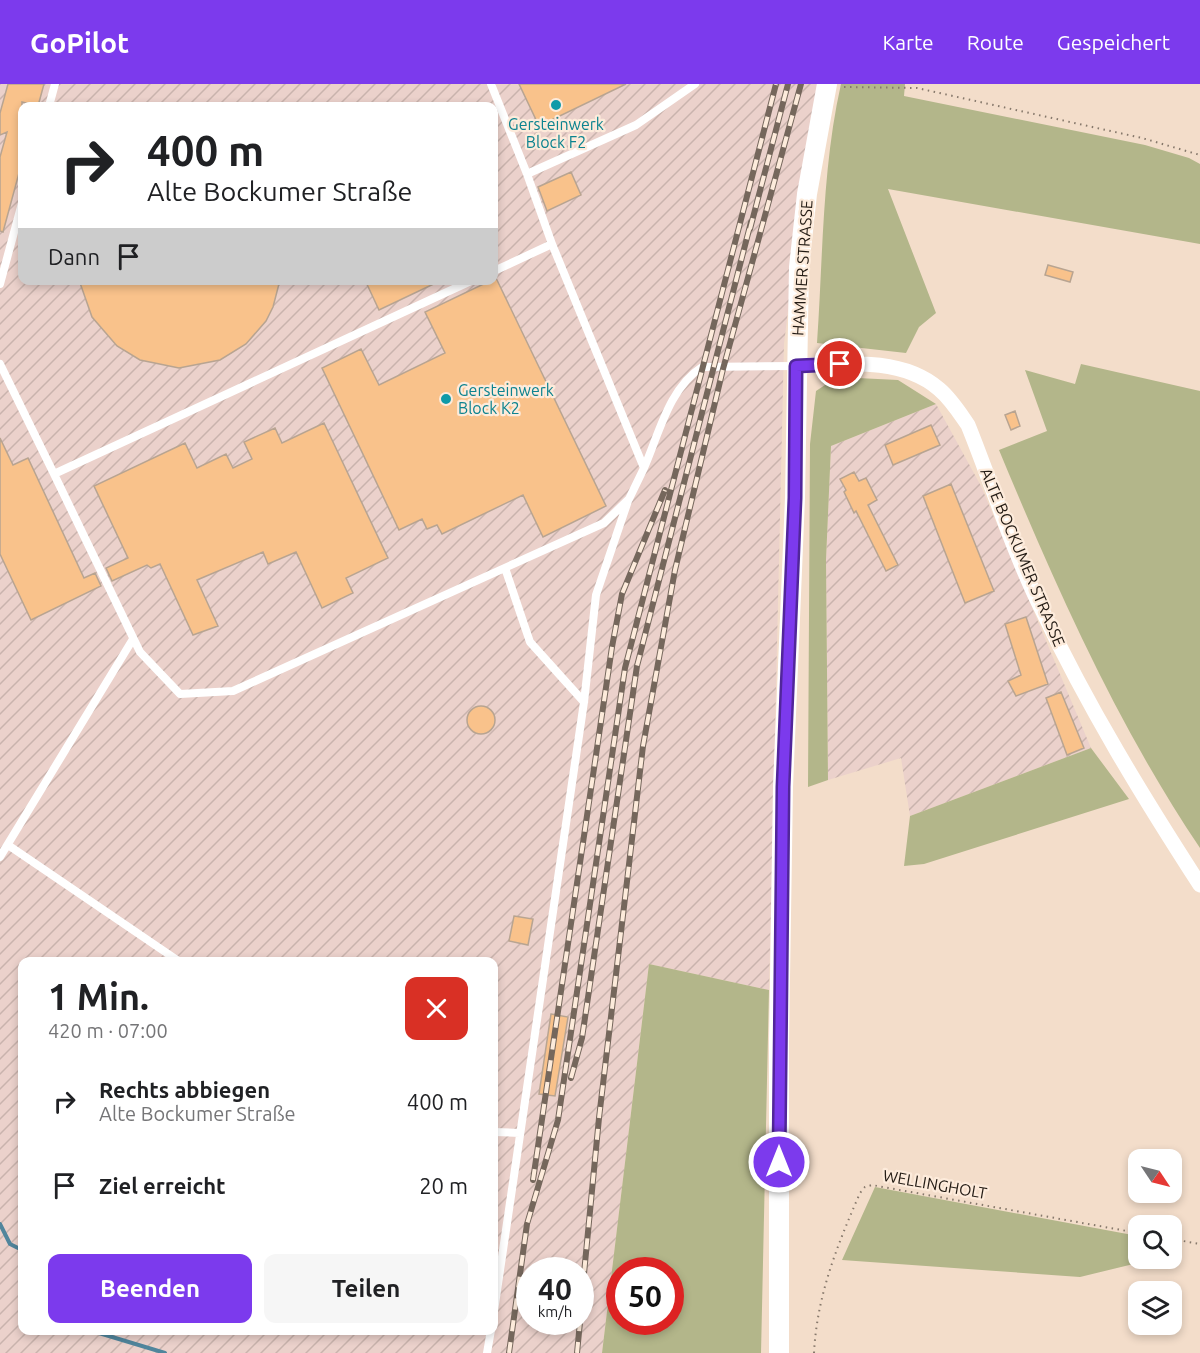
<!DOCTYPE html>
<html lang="de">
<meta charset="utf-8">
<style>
:root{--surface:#fff;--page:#f6f6f6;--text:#202124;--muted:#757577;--accent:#7c3aed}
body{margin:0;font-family:Ubuntu,sans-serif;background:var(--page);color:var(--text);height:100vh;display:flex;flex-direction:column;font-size:22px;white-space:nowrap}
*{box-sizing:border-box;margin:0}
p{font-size:20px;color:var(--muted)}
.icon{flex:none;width:33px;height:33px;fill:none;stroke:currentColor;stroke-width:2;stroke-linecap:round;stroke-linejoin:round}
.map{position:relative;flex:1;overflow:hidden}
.panel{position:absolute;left:18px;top:873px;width:480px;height:378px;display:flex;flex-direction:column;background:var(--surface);border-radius:12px;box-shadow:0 3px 9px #0003}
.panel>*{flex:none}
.banner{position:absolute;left:18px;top:18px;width:480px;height:183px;border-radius:12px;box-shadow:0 3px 9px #0003;background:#fff;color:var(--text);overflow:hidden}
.needle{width:39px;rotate:125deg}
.tools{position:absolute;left:1128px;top:1065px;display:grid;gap:12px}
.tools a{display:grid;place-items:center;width:54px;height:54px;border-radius:12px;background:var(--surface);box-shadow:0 3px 9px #0003;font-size:30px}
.speed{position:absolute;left:516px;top:1173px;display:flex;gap:12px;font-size:30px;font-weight:700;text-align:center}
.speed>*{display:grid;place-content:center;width:78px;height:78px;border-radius:50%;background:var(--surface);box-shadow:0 3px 9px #0003;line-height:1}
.speed small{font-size:15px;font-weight:400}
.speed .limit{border:9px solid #d22;background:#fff;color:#111}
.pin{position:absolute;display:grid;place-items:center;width:51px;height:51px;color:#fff;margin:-26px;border:3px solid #fff;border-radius:50%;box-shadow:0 2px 6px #0007}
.me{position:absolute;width:66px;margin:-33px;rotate:0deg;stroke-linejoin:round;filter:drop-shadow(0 0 4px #0008)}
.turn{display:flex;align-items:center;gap:21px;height:126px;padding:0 30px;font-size:27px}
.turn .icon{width:78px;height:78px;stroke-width:2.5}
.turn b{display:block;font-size:42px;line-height:51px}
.then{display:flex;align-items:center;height:57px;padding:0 30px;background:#0003;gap:12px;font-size:22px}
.round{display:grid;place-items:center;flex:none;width:63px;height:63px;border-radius:12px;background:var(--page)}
.head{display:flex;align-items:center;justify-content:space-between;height:102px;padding:0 30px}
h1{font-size:36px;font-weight:700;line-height:45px}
.primary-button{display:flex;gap:12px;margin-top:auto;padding:12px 30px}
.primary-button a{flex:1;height:69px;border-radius:12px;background:var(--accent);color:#fff;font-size:24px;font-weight:700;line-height:69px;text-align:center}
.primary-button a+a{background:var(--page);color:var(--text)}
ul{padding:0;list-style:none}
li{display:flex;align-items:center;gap:18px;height:84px;padding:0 30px}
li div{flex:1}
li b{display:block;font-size:22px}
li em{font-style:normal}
header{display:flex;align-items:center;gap:36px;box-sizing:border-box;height:84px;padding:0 30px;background:var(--accent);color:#fff}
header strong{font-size:28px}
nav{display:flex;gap:33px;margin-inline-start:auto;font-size:21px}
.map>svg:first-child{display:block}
.industrial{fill:url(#industrial-furrows);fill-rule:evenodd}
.grass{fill:#b3b68a;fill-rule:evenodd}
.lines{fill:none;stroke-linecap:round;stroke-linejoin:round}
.stream{stroke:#50859c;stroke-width:4}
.building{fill:#f9c28b;stroke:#b8a491;stroke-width:1.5}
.path{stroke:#86786b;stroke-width:2;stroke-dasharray:1.5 4.5;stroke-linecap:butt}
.service{stroke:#fff;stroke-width:8}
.minor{stroke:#fff;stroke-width:15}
.secondary{stroke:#fff;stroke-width:20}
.rail-casing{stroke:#75675c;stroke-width:6}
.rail{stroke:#fdebdb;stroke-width:4;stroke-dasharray:11;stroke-linecap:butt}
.route-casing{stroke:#51269a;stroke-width:15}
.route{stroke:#7c3aed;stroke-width:10}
.culture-dot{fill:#0f9aa8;stroke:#fdebdb;stroke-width:2}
.labels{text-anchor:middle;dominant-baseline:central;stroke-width:4.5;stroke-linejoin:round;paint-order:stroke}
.culture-label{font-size:16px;fill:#0d838f;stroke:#fdebdb}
.street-label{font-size:16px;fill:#221a13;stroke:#fdebdb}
</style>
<header>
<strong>GoPilot</strong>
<nav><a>Karte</a><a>Route</a><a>Gespeichert</a></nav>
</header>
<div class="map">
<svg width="1200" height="1269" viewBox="0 0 1200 1269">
<defs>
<pattern id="industrial-furrows" width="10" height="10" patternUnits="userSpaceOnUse" patternTransform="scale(1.5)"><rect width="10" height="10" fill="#ebd1cb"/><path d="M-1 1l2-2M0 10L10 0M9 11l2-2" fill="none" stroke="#c9b3ad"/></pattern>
</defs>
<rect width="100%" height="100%" fill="#f3ddca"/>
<path class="industrial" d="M0,0H821L811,34L784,260L769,906L649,880L602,1269H0ZM22,22H494V196H22ZM22,878H494V1246H22ZM530,1186H580V1238H530Z
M936,320L981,402L1091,664L910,732L901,674L828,696L826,476L831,362Z"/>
<path class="grass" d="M841,0H905L904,12L1145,61L1189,74L1200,80V160L888,105L936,229L919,243L906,269L817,259C823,173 822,84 841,0Z
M1081,280L1200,307V764C1117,641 1056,503 999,366L1047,347L1025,286L1075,300Z
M837,293L898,296L936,320L831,362L826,476L828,696L808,703L810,360L816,307Z
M1091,664L1129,715L924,780L904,782L910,732Z
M649,880L769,906L761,1269H602ZM670,1186V1238H620V1186Z
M875,1103L1138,1152V1174L1154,1175L1080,1193L842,1176Z"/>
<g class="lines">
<path class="stream" d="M0,1140L10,1160L22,1166
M89,1246L165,1269"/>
</g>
<path class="building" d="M8,0H44L38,22L22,18V78L3,148L0,147V73L7,48L0,51V29Z
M519,0H626L539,42Z
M571,88L581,111L547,127L538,103Z
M1048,181L1073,188L1070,198L1045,191Z
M496,194L606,422L543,453L523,411L442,450L437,441L427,445L422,435L399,446L322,284L361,265L379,301L445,269L425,228Z
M79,196H280L273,223L266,237L246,260L220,276L179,284L140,276L117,262L92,233Z
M365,196H442L379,226Z
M1015,327L1020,342L1011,346L1005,331Z
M324,339L388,474L346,494L353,509L322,524L296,468L268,480L263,468L197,496L218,542L193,551L160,480L151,484L147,481L112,497L106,484L128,474L94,402L185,359L197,384L226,370L233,384L252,375L244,358L275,344L282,359Z
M931,341L940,361L893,381L885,361Z
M0,354L13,381L28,374L84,494L95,489L101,502L31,536L0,470Z
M854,388L859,397L866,394L877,416L868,421L898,481L886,487L856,427L854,429L844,408L846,406L840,395Z
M951,400L994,507L965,519L923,412Z
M1026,533L1048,600L1016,612L1008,597L1021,591L1005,540Z
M1061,608L1084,664L1067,671L1046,614Z
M467 636a14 14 0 1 1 28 0a14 14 0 1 1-28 0Z
M514,832L533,835L528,861L509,857Z
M551,930L568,933L555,1012L539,1010Z"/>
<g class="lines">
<path class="path" d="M844,3L917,4L1142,54L1200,71
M1172,1155L1200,1160
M814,1269C817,1211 837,1162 860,1109L865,1103L872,1101L1138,1149"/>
<path class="service" d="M491,0L527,90
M49,22L55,0
M494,187L552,160
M473,196L54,390L140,568L180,610L233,607L604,439L629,415L644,384L552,160L527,90L636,41L695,0
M0,200L22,119
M0,280L54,390
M644,384C659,350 669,304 702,283L796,282
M505,484L530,558L584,618
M8,761L180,878
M0,773L133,555
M494,1048L520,1049
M494,1227L584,618L596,511L628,417
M487,1269L491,1246"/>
<path class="minor" d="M796,282C843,280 901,272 939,305C951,315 959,328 968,341C993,403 1013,468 1043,528C1088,623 1143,713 1200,801"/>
<path class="secondary" d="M779,1269V958L783,703L795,414L799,183L807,110L827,0"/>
<g class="rail-casing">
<path id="rail" d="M750,145L788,0
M571,994L582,954L637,582L751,138
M533,1096L612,563L622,510L665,406
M580,1231L599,1034L643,662L675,486L723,285L801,0
M509,1269L527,1140L558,1036L625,584L776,0
M577,1269L580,1238"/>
</g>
<use href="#rail" class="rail"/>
</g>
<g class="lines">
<g class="route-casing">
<path id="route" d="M779,1078L783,703L795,414L796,282L840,280"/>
</g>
<use href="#route" class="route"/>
</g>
<g class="culture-dot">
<circle cx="556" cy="21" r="6"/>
<circle cx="446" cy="315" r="6"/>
</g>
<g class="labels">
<g class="culture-label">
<text x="556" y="40">Gersteinwerk<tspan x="556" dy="18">Block F2</tspan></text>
<text x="458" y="306" text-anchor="start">Gersteinwerk<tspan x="458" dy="18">Block K2</tspan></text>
</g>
<g class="street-label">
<text transform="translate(802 184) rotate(-86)">HAMMER STRASSE</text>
<text transform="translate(1023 473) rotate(67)">ALTE BOCKUMER STRASSE</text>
<text transform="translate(935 1100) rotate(10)">WELLINGHOLT</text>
</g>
</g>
</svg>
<div class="tools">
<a><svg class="needle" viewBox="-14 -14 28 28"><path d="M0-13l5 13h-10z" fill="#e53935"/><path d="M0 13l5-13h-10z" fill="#757577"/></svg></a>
<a><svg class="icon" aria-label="search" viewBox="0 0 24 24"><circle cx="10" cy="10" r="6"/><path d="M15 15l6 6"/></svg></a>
<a><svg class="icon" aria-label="layers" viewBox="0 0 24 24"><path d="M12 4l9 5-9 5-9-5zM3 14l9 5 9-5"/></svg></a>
</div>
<div class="speed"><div>40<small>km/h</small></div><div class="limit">50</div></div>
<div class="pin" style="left:840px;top:280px;background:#d93025"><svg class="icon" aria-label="arrive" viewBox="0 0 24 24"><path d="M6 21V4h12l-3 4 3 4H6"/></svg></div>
<svg class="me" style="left:779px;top:1078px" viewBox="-20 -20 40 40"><circle r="17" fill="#7c3aed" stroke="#fff" stroke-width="3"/><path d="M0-11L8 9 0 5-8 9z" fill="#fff"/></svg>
<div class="banner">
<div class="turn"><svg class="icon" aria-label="right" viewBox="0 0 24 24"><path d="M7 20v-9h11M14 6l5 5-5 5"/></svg><div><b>400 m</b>Alte Bockumer Straße</div></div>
<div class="then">Dann<svg class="icon" aria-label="arrive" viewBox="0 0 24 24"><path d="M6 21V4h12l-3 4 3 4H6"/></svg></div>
</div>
<section class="panel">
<div class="head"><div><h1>1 Min.</h1><p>420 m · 07:00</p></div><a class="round" style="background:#d93025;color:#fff"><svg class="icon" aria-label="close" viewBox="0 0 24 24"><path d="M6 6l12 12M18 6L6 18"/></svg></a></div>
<ul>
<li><svg class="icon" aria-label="right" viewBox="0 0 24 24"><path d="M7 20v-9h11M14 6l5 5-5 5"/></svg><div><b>Rechts abbiegen</b><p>Alte Bockumer Straße</p></div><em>400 m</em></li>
<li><svg class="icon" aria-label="arrive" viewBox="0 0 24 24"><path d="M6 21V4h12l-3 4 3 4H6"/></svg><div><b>Ziel erreicht</b></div><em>20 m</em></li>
</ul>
<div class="primary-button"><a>Beenden</a><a>Teilen</a></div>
</section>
</div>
